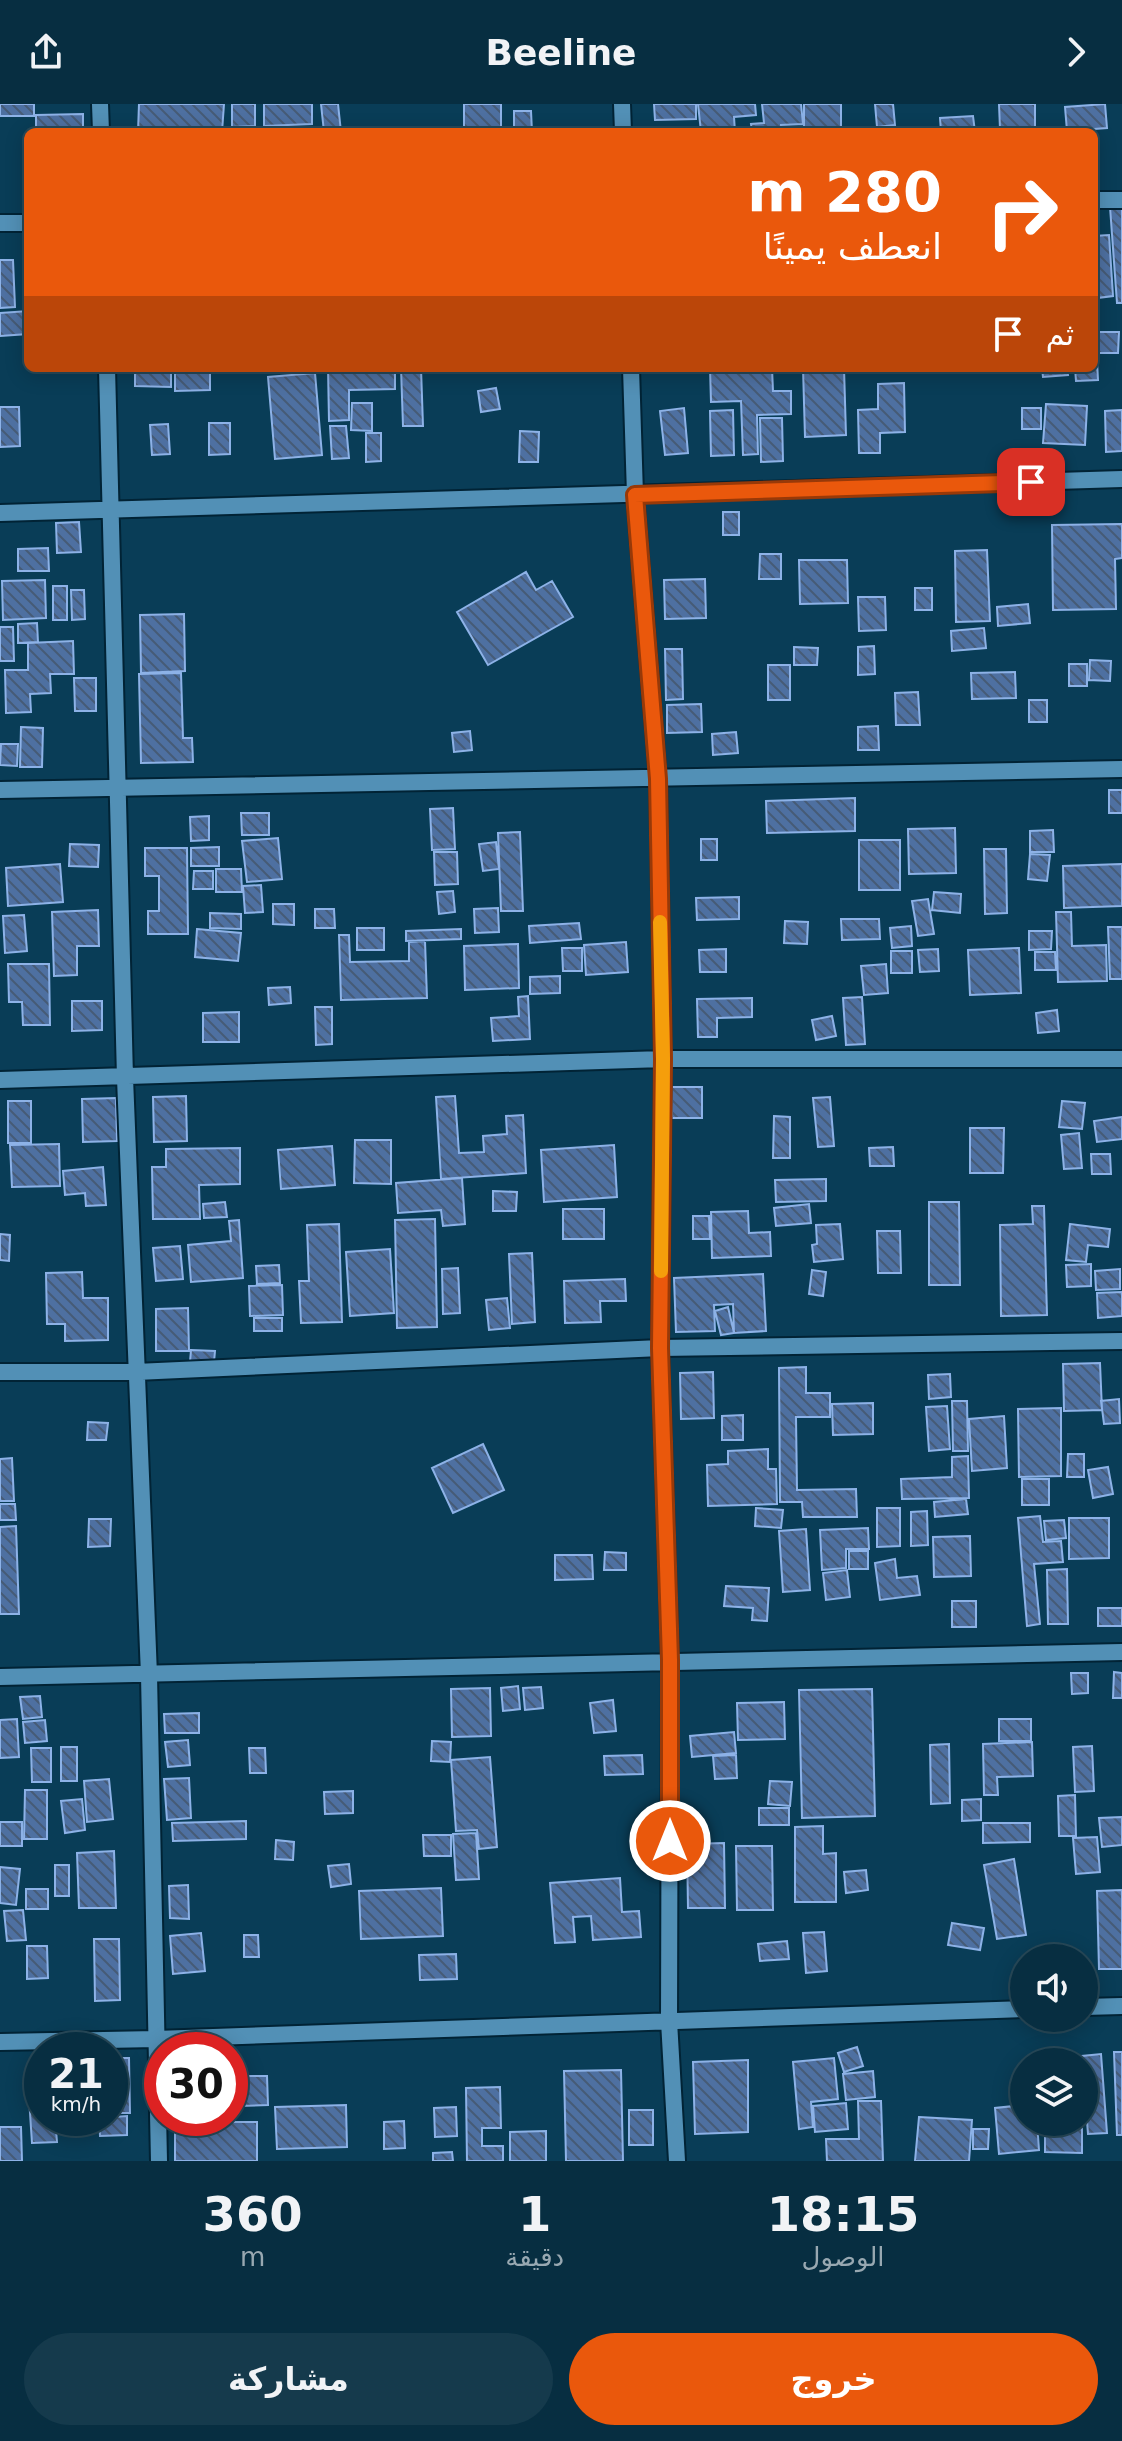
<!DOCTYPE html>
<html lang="ar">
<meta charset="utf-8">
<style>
:root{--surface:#072e41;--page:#153a4c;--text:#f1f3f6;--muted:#98a8b1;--line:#284a5a;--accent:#ea580c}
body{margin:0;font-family:"DejaVu Sans","Noto Sans Arabic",sans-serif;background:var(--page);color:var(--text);direction:rtl;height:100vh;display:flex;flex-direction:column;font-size:30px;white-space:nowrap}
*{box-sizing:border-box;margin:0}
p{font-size:26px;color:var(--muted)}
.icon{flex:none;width:44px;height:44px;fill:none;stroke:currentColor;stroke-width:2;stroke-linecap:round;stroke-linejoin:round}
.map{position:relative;height:2057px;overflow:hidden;direction:ltr}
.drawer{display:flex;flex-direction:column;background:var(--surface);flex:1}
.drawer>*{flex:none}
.top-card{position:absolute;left:24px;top:24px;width:1074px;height:244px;border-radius:12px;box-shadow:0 4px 20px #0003,0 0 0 2px var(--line);direction:rtl;background:#ea580c;color:#fff;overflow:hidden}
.fabs{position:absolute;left:1010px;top:1840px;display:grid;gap:16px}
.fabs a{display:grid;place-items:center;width:88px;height:88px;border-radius:50%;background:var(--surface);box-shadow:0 4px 20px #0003,0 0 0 2px var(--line);font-size:40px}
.speed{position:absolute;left:24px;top:1928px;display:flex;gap:16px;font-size:40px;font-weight:700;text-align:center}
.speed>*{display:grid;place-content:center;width:104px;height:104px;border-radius:50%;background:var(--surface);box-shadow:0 4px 20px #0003,0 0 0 2px var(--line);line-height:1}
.speed small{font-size:20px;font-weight:400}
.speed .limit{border:12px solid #d22;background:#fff;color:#111}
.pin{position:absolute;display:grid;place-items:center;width:68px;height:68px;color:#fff;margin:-34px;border-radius:16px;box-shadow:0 4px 12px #0006}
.me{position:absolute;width:88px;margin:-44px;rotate:0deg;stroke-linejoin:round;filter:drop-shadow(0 0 6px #0008)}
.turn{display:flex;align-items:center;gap:28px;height:168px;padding:0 24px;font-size:36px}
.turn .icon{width:104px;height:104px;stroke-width:2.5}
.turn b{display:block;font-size:56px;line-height:68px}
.then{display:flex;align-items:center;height:76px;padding:0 24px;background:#0003;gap:16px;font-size:30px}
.eta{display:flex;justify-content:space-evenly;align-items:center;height:136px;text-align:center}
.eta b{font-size:48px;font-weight:600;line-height:56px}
.primary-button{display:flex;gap:16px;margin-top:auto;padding:16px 24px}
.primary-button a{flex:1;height:92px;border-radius:48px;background:var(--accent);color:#fff;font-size:32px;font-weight:600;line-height:92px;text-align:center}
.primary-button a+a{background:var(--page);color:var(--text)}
header{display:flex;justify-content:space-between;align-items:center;height:104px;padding:0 24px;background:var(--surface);font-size:36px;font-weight:600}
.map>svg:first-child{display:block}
.building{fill:url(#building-back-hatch);stroke:#8db2e7;stroke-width:2}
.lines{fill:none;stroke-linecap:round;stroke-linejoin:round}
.street-casing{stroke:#012335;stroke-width:20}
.street{stroke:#5290b6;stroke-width:16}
.route-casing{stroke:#983908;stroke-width:20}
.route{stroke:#ea580c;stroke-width:14}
.slow{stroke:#f59e0b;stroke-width:14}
</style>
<header><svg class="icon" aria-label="forward" viewBox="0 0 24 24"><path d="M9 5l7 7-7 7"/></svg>Beeline<svg class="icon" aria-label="share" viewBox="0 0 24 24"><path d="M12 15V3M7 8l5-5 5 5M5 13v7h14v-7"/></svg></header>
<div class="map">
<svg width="1122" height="2057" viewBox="0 0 1122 2057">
<defs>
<pattern id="building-back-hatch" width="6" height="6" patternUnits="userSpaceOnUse" patternTransform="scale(2)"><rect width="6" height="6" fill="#4e70a1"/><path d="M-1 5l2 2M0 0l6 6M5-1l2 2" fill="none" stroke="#465b76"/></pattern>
</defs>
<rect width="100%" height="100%" fill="#093d57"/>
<path class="building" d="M0,0H34V12H0Z
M139,0H224L222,28H138Z
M232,0H255V22L232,23Z
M264,0H312V20L264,22Z
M321,0H338L341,28H324Z
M464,0H501V28H464Z
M654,0H696V15L655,16Z
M698,0H755L756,11L734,13L735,28H701Z
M762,0H801L803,20L781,21V28H752L751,20L764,19Z
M804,0H841V28H804Z
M875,0H893L895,21L877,23Z
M999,0H1035V24L1000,25Z
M1105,0L1107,24L1067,27L1065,3Z
M514,7H531L532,28H514Z
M83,10V28H36V11Z
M973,12L975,28H941L940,14Z
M1122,102V199H1117L1110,103Z
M1109,131L1113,192L1097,194L1094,132Z
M0,156H13L15,203L0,204Z
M28,207V230L0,232V209Z
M1097,228H1119L1118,249H1097Z
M1097,257L1098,276L1076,277L1075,264H1094V258Z
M135,264H171V283L135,282Z
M175,264H210V286L175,287Z
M230,264H267V269H230Z
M275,264H325V269H275Z
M328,264H395V285L349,286V316L329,317Z
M401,264H421L423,322H403Z
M710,264H772L773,287H791V310L757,311L758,350L743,351L741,297L711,298Z
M803,264H844L846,331L805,333Z
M1042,264H1067L1068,271L1043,273Z
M315,269L322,351L275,355L268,273Z
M904,279L905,328L880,329V349H859L858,306L878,305V280Z
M496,284L500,305L481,308L478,287Z
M352,299H372V327L351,326Z
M1046,300L1087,302L1085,341L1043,339Z
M0,303H19L20,342L0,343Z
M684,304L688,349L665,351L660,307Z
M1022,304H1041V325H1022Z
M733,306L734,351L711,352L710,307Z
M1122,306V347L1106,348L1105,307Z
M760,314H782L783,357L761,358Z
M209,319H230V350L209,351Z
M168,320L170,350L152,351L150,321Z
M330,322H346L349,354L332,355Z
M520,327L539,328L538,358H519Z
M366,329H381V357L366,358Z
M723,408H739V431H723Z
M79,418L81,448L57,449L56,419Z
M1122,420V454L1115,455L1116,505L1053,506L1052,421Z
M48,444L49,467H18V445Z
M987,446L990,517L956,518L955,447Z
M760,450H781V475H759Z
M799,456H847L848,499L800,500Z
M526,468L536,486L552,477L573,513L488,561L457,508Z
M705,475L706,514L665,515L664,476Z
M45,476L46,514L3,516L2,477Z
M53,482H67V516H53Z
M915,484H932V506H915Z
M71,486H84L85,515L72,516Z
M858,493H885L886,526L859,527Z
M1028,500L1030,519L998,522L997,503Z
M184,510L185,567L141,569L140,511Z
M37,519L38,538L18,539V520Z
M0,523H13L14,557H0Z
M984,524L986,544L952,547L951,527Z
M73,537L74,570H50L51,589L30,590L31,608L6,609L5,566H28V539Z
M874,542L875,570L858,571V543Z
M794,543L818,544L817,561H794Z
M665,545H682L683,595L666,596Z
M1090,556L1111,557L1110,577L1089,576Z
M1069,560H1087V582H1069Z
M768,561H790V596H768Z
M1015,568L1016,594L972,595L971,569Z
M181,569L183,634H192L193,658L141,659L139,570Z
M74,574H96V607H75Z
M918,588L920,621H896L895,589Z
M1029,596H1047V618H1029Z
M701,600L702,628L667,629V601Z
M878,622L879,646H858V623Z
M21,623L43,624L42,663H20Z
M470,627L472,646L454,648L452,629Z
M736,628L738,649L713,651L712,630Z
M1,640H18L17,662L0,661Z
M1109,686H1122V709H1109Z
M855,694V727L767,729L766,697Z
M453,704L455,745L432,746L430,705Z
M241,709H269V731H242Z
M209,712V736L191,737L190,713Z
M955,724L956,769L909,770L908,725Z
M1053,726L1054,748H1030V727Z
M520,728L523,807H501L498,729Z
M278,734L282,775L247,778L242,737Z
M701,735H717V756H701Z
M859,736H900V786H859Z
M496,738L499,765L483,767L479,740Z
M70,740L99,741L98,763L69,762Z
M219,743V762H191V744Z
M145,744H187L188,830H148V807H159V772H145Z
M984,745H1006L1007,809L985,810Z
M434,748H457L458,780L435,781Z
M1030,750L1050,751L1047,777L1028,775Z
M60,760L63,798L8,802L6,764Z
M1122,760V802L1064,804L1063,762Z
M216,765H241L242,788H216Z
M194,767H213V785H193Z
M261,781L263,808L245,809L243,782Z
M453,787L455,808L439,810L437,788Z
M934,788L961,790L960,809L932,806Z
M739,793V815L697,816L696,794Z
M928,795L934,830L918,832L912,797Z
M273,800H294V821L273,820Z
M498,804L499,828L475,829L474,805Z
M315,805H334L335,824H315Z
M98,806L99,842H77V871L54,872L52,808Z
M1056,808H1071L1072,842L1106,841L1107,877L1058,878Z
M210,809L241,810V825L210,824Z
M24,811L27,847L5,849L3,812Z
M841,815H879L880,835L842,836Z
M785,817L808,818L807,840L784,839Z
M579,819L581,835L530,839L529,822Z
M911,822L912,842L892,844L890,824Z
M1108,823H1122V875H1110Z
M357,824H384V846H357Z
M197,825L241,829L238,857L195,853Z
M461,825V835L406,837V827Z
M1029,827H1052L1051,845L1029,846Z
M339,831H349L350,858L409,857V838L425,837L427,894L341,896Z
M626,838L628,868L586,871L584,841Z
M518,840L519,884L465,886L464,842Z
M562,844H582V867H563Z
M1019,844L1021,889L970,891L968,846Z
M726,845V868H700L699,846Z
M938,845L939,867L920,868L918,846Z
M891,847H912V869H891Z
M1035,848H1055L1056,866H1035Z
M8,860H49L50,921H23L22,898H9Z
M886,860L888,889L864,891L861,862Z
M560,872V889L530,890V873Z
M290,883L291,899L269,901L268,884Z
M528,892L530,935L493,937L491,914L519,912L518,893Z
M862,893L865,940L846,941L843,894Z
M752,894V913L717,914V933H698L697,895Z
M72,897H102V926L72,927Z
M315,903H332V940L316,941Z
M1057,906L1059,927L1038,929L1036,909Z
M239,908V938H203V909Z
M832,912L836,932L816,936L812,916Z
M672,983H702V1014H672Z
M186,992L187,1037L154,1038L153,993Z
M455,992L459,1049L484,1048L483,1032L507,1030L506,1012L523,1011L526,1069L441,1075L436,993Z
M830,993L834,1042L818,1043L813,994Z
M116,994L117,1037L83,1038L82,995Z
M8,997H31V1039H8Z
M1062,997L1085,999L1082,1025L1059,1023Z
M774,1012L790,1013V1054H773Z
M1122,1013V1035L1097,1038L1094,1017Z
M970,1024H1004L1003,1069H970Z
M1079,1029L1082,1064L1064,1065L1061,1031Z
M355,1036H391V1080L354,1079Z
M59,1040L60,1082L12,1083L10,1041Z
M614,1041L617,1093L544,1098L541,1046Z
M332,1042L335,1081L281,1085L278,1046Z
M893,1043L894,1062H870L869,1044Z
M240,1044V1080L199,1081L200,1115H153L152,1063H166V1045Z
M1091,1050H1110L1111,1070H1092Z
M103,1063L106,1101L86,1102L85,1089L65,1091L63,1067Z
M462,1074L465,1120L443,1122L441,1106L398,1109L396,1079Z
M826,1075V1097L776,1098L775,1076Z
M493,1087L517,1088L516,1107H493Z
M225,1098L227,1113L204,1114L203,1100Z
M929,1098H959L960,1181H929Z
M809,1100L811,1119L776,1122L774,1104Z
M1032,1102H1044L1047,1211L1001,1212L1000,1121L1033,1120Z
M563,1105H604V1135H563Z
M748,1107L749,1129L770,1128L771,1152L712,1154L711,1108Z
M693,1112H709L710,1135H693Z
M435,1115L437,1223L397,1224L395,1116Z
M239,1116L243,1174L191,1178L188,1141L231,1137L229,1117Z
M339,1120L342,1218L301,1219L299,1177H309L307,1121Z
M840,1120L843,1155L814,1158L812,1141L817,1140L816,1121Z
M1070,1120L1110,1125L1108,1143L1088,1141L1086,1158L1066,1156Z
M877,1127H900L901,1169H878Z
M0,1130L10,1131L9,1157L0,1156Z
M180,1142L183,1175L156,1177L153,1144Z
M390,1145L394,1209L350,1212L346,1148Z
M532,1149L535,1218L512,1220L509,1150Z
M1091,1160V1182L1067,1183L1066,1161Z
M279,1161L280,1179L257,1180L256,1162Z
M458,1164L460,1209L443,1210L442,1165Z
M1120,1165V1185L1096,1186L1095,1167Z
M812,1166L826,1168L823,1192L809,1190Z
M82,1168L83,1194H108V1236L65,1237V1220H47L46,1169Z
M763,1170L766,1227L734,1229L733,1200L714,1201L715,1227L676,1228L674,1174Z
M625,1175L626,1197H600L601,1218L565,1219L564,1177Z
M282,1181L283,1211L250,1212L249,1182Z
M1122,1188V1212L1098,1214L1097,1189Z
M507,1194L510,1224L489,1226L486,1196Z
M728,1203L734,1229L721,1231L715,1207Z
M188,1204L189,1247H156V1205Z
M254,1214H282V1227H254Z
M191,1246L215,1247L214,1258H190Z
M1100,1259L1102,1306L1064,1307L1063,1260Z
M806,1263V1289H830V1313H796L797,1386L856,1385L857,1413H803L802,1398H780L779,1264Z
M713,1268L714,1314L681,1315L680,1269Z
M950,1270L951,1293L929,1295L928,1271Z
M1119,1295L1120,1319L1104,1320L1101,1297Z
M952,1297H967L968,1347H953Z
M873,1299V1330L833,1331L832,1300Z
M947,1302L950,1345L929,1347L926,1303Z
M1061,1304V1372L1019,1373L1018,1305Z
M743,1311V1336H722V1312Z
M1004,1312L1007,1364L972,1367L969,1315Z
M88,1318L108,1319L106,1336H87Z
M483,1340L504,1386L453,1409L432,1364Z
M768,1345V1365H776L777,1400L708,1402L707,1361L728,1360V1347Z
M1068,1350H1084V1373H1067Z
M968,1352L969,1394L902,1395L901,1375L952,1373V1353Z
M12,1354L14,1397H0V1355Z
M1108,1363L1113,1390L1093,1394L1088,1366Z
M1022,1375H1049V1401H1022Z
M966,1395L968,1410L935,1413L934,1398Z
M0,1400H15L16,1416H0Z
M756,1404L783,1406L781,1424L755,1422Z
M877,1404H900V1442L877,1443Z
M927,1407L928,1441L911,1442V1408Z
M1040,1412L1043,1438L1061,1437L1063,1458L1034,1460L1040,1520L1027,1522L1018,1414Z
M1069,1414H1109V1454L1069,1455Z
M89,1415H111L110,1442L88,1443Z
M1064,1416L1066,1434L1046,1436L1044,1417Z
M16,1422L19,1510H0V1423Z
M868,1424L869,1445H846V1464L822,1466L820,1426Z
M806,1425L810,1486L783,1488L779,1427Z
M970,1432L971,1472L934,1473L933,1433Z
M849,1447H868V1465H849Z
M605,1448L626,1449V1466H604Z
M555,1451H592L593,1475L555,1476Z
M895,1455L897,1474L917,1472L920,1491L880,1496L875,1459Z
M1067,1465L1068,1520H1048L1047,1466Z
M847,1466L850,1493L826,1496L823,1469Z
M726,1482L769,1484L767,1517L752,1516L753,1504L724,1502Z
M952,1497H976V1523H952Z
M1098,1504H1122V1522H1098Z
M1114,1568L1122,1569V1594H1113Z
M1071,1569H1088V1589L1072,1590Z
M518,1582L520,1605L503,1607L501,1584Z
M541,1583L543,1604L525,1606L523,1584Z
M490,1584L491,1632L452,1633L451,1585Z
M872,1585L875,1712L802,1714L799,1586Z
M40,1592L42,1613L23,1615L20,1593Z
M613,1596L616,1627L594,1629L590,1599Z
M784,1598L785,1635L738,1636L737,1599Z
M199,1609V1629H165L164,1610Z
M17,1615L19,1653L0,1654V1616Z
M999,1615H1031V1637H999Z
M45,1616L47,1637L25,1639L23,1618Z
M734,1628L736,1649L692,1653L690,1632Z
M188,1636L190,1661L168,1663L165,1638Z
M432,1637L451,1638L450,1658L431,1657Z
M1032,1638L1033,1672L997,1673L998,1691H984L983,1640Z
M949,1640L950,1699L931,1700L930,1641Z
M1092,1642L1094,1687L1075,1688L1073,1643Z
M61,1643H77V1677H61Z
M31,1644H51V1678H32Z
M249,1644H265L266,1669H250Z
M642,1651L643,1670L605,1671L604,1652Z
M736,1651L737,1674L715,1675L713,1652Z
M490,1653L497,1743L479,1745L477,1726L456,1727L451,1656Z
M189,1674L191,1714L167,1716L164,1675Z
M109,1675L113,1715L87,1718L84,1677Z
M770,1677L792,1678L790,1702L768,1700Z
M25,1686H47V1735H24Z
M353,1687V1709L325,1710L324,1688Z
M1075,1691L1076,1732H1059L1058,1692Z
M82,1695L85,1726L65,1729L61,1697Z
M981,1695V1716L962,1717V1696Z
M759,1704H789V1721H759Z
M1122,1713V1741L1102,1743L1099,1714Z
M246,1717V1735L173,1737L172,1719Z
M0,1718H22V1742H0Z
M983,1719H1030V1738L983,1739Z
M823,1722V1750L836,1749V1798H795V1723Z
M476,1729L479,1775L456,1776L453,1730Z
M423,1731H451V1752H424Z
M1097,1733L1100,1768L1076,1770L1073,1734Z
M276,1736L294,1738L293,1756L275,1755Z
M724,1739L725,1804H688L687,1740Z
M736,1742H772L773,1806H737Z
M114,1747L116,1804H79L77,1749Z
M1014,1755L1026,1831L997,1835L984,1761Z
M349,1760L351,1780L331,1783L328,1762Z
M55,1761H69V1792H55Z
M0,1763L20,1765L16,1801L0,1799Z
M866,1766L868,1786L846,1789L844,1768Z
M620,1774L622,1808L639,1807L641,1833L593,1836L591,1812L573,1813L575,1838L555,1839L550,1779Z
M188,1781L189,1815L170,1814L169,1782Z
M441,1784L443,1832L361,1835L359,1787Z
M26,1785H48V1805H26Z
M1122,1786V1865H1099L1097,1787Z
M23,1806L26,1836L7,1837L4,1807Z
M952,1819L984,1824L980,1846L948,1841Z
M824,1828L827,1867L806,1869L803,1829Z
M201,1829L205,1867L173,1870L170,1832Z
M244,1831H258L259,1853H244Z
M94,1835H119L120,1896L95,1897Z
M787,1837L789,1855L760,1857L758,1840Z
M27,1842H47L48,1874L27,1875Z
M456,1850L457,1875L420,1876L419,1851Z
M857,1943L863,1962L844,1968L838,1949Z
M1114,1948H1122V2031H1117Z
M1101,1950L1107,2029L1088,2030L1082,1952Z
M110,1954H129L130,2009H110Z
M834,1954L838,1995L811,1998L813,2023L799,2025L793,1958Z
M748,1956V2028L695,2030L693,1958Z
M621,1966L623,2057H566L564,1967Z
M873,1967L875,1993L846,1996L843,1970Z
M239,1972H267L268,2001L240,2002Z
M42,1978V2014H55L57,2038L32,2039L28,1979Z
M500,1983L501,2024H482V2042H503V2057H467L466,1984Z
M858,1997H881L883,2057H827L826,2035H859Z
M846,1999L848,2025L815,2028L813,2002Z
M346,2001L347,2043L277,2045L275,2003Z
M1024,2001V2018H1037L1039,2046L999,2050L995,2004Z
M456,2003L457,2032L435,2033L434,2004Z
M629,2006H653V2041H629Z
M127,2012V2031L100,2032L99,2014Z
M919,2013L972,2016L969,2057H915Z
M404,2017L405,2044L384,2045V2018Z
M175,2018H257V2057H175Z
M1045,2020L1082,2021V2049L1045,2048Z
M0,2023H21L22,2057H0Z
M973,2025H989L988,2045H973Z
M546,2027V2057H510V2028Z
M452,2048L453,2057H433V2049Z"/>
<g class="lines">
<g class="street-casing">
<path id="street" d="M100,0L101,28
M622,0L623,28
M1094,96H1122
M0,119H28
M107,264L125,974L149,1571L159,2057
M631,264L635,391L658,675L663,955L660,1244L670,1556L669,1917L677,2057
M0,409L1122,375
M0,686L1122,665
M0,976L663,955H1122
M0,1268H136L660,1244L1122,1237
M0,1573L1122,1548
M1084,1903L1122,1902
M0,1938L156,1935L1024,1905"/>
</g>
<use href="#street" class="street"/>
</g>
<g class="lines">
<g class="route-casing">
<path id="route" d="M670,1737V1556L660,1244L663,955L658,675L635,391L1031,378"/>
</g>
<use href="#route" class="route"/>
<path class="slow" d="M660,818L663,955L661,1167"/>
</g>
</svg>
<div class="fabs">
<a><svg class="icon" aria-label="sound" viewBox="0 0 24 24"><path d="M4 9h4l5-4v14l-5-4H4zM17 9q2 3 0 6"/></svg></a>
<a><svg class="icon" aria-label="layers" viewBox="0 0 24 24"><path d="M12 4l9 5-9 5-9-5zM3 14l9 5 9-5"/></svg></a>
</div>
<div class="speed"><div>21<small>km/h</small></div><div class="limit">30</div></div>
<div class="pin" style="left:1031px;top:378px;background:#d93025"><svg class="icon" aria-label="arrive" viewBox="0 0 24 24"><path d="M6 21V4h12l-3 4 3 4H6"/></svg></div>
<svg class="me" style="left:670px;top:1737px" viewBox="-20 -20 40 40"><circle r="17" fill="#ea580c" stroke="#fff" stroke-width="3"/><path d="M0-11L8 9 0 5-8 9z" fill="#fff"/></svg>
<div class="top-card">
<div class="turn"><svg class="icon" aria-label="right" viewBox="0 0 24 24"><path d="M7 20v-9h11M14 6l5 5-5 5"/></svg><div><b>280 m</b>انعطف يمينًا</div></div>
<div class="then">ثم<svg class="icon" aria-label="arrive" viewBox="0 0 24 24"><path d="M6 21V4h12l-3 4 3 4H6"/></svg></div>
</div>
</div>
<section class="drawer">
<div class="eta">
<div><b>18:15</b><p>الوصول</p></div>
<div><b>1</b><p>دقيقة</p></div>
<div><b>360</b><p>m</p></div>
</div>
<div class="primary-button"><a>خروج</a><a>مشاركة</a></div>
</section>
